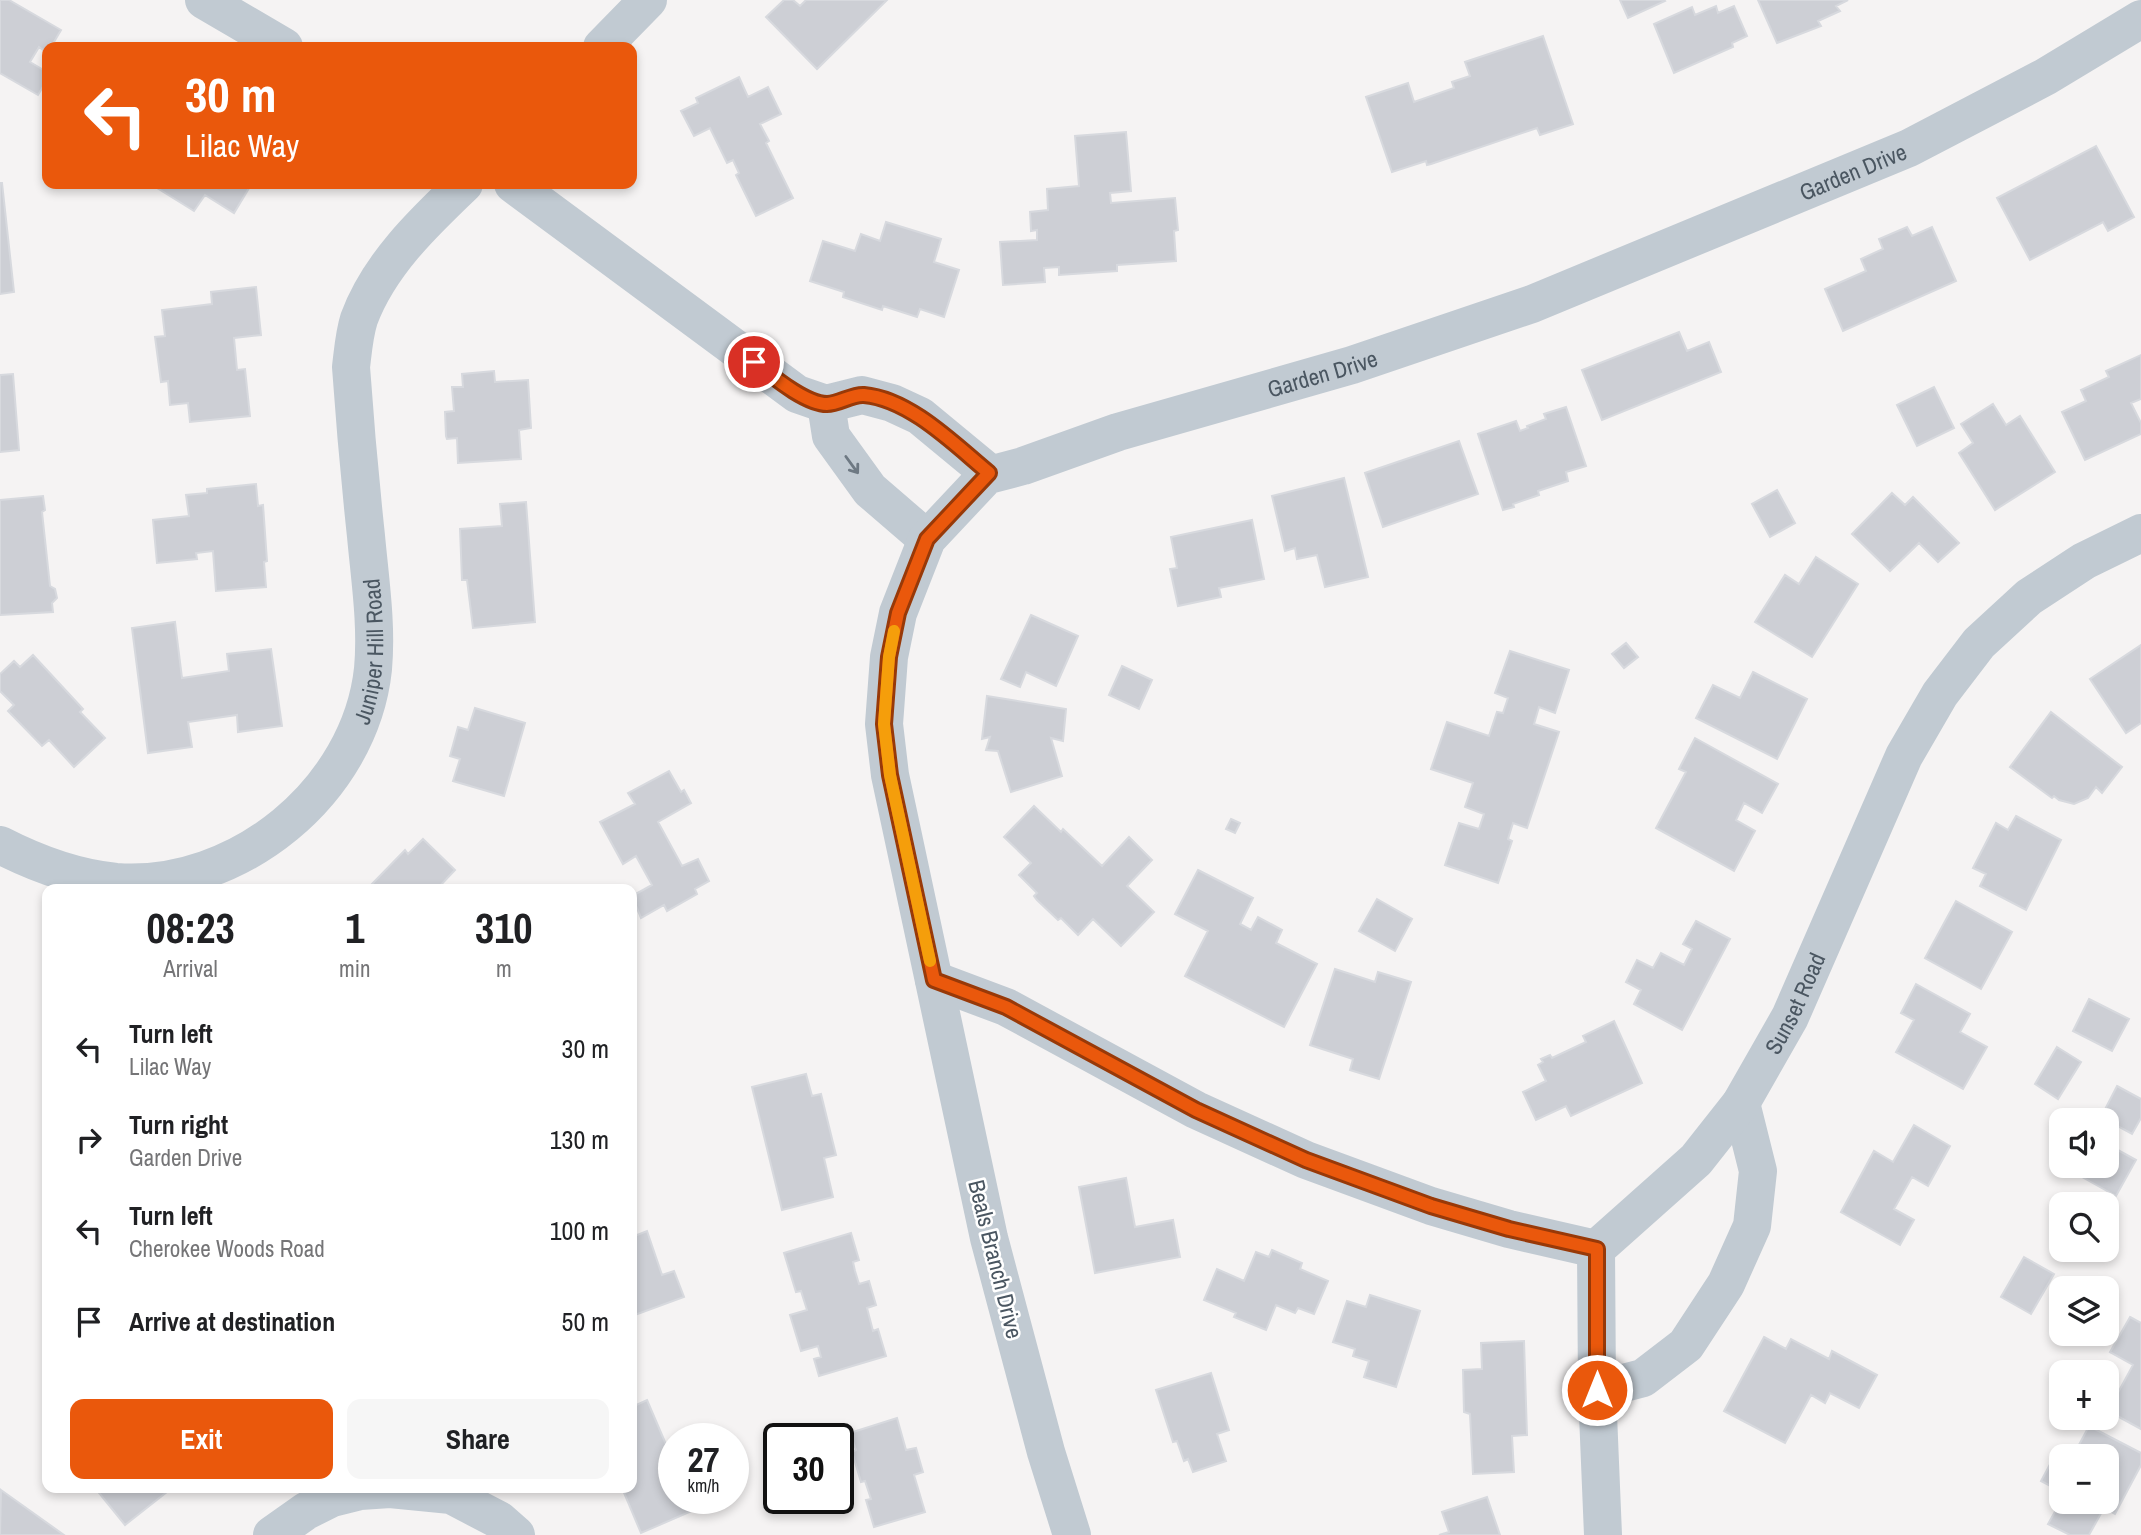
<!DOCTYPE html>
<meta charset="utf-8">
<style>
:root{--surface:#fff;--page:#f6f6f6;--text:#202124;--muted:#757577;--accent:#ea580c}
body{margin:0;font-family:"Archivo Narrow",sans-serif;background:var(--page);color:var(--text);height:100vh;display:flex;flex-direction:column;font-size:26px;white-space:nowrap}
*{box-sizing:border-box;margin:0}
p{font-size:23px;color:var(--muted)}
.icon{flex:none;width:38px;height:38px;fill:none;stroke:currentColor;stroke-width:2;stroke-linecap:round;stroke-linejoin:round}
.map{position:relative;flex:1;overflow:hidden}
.drawer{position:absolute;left:42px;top:884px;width:595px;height:609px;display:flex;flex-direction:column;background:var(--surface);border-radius:14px;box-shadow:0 4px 10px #0003}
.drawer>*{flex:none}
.guide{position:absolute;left:42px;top:42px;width:595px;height:147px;border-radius:14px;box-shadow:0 4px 10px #0003;background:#ea580c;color:#fff;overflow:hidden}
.tools{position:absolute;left:2049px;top:1108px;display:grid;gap:14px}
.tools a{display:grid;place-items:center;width:70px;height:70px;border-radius:14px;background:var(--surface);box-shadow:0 4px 10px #0003;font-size:35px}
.speed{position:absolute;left:658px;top:1423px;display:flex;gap:14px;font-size:35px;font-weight:700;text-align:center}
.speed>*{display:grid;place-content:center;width:91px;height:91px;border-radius:50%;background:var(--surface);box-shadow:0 4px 10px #0003;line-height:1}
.speed small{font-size:18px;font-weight:400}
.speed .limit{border:4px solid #111;border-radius:10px;background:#fff;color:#111}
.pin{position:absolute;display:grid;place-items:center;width:60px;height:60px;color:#fff;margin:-30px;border:4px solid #fff;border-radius:50%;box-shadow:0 2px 7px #0007}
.me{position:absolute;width:77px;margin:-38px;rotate:0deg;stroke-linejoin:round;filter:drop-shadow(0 0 5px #0008)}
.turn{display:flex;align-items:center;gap:24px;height:147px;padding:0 28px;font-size:32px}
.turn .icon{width:91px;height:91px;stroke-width:2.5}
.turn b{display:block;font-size:49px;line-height:60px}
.eta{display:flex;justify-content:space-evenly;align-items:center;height:119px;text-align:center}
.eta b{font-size:42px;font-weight:700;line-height:49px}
.primary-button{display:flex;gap:14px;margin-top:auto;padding:14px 28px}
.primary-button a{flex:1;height:80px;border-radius:14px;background:var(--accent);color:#fff;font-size:28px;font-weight:700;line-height:80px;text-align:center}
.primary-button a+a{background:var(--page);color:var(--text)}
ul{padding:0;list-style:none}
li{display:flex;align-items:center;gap:21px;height:91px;padding:0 28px}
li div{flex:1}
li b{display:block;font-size:26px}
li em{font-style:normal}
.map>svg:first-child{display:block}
.building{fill:#cdcfd5;stroke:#d7d9de;stroke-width:2}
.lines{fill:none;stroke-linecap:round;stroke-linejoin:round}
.minor{stroke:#c1cad2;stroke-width:38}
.oneway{stroke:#6e7983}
.route-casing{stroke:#983908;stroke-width:18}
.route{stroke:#ea580c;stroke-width:12}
.slow{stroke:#f59e0b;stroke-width:12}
.labels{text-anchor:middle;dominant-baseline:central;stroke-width:5;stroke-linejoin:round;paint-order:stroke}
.street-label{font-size:23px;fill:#4a5661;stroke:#fff}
</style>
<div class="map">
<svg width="2141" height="1535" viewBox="0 0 2141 1535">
<rect width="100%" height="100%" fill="#f5f3f3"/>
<path class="building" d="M0,0H9L61,30L51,47H47V53L39,47L30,62L47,72V80L38,95L0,73Z
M784,0H793L800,6L806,0H887L817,69L766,17Z
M1620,0H1664L1665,1L1628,18Z
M1758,0H1848L1836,6L1840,11L1818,21L1821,26L1777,43Z
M1716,6L1718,13L1734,6L1747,36L1732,43L1733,47L1674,73L1654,24L1692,7L1695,15Z
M1543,36L1573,124L1540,135L1537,128L1431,164L1427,165L1426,161L1392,172L1366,97L1408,83L1414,102L1454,88L1452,82L1470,76L1465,62Z
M739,77L748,97L768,87L781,114L760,124L769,141L766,143L793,198L756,216L736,175L739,173L733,160L727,163L710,128L694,136L681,111L698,103L696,98Z
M1126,132L1131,191L1110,193L1111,203L1175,198L1178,230L1174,231L1176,261L1117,265V271L1059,275V267L1044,268L1045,282L1003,285L1000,242L1037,240V230L1031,231L1030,212L1048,210L1047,189L1079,186L1075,136Z
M2096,146L2134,217L2108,231L2103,222L2030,260L1997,198Z
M0,183H2L14,292L0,294Z
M156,184H247L251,185L234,213L205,195L194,211L154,186Z
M886,222L941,239L934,262L959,270L944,317L920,309L917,317L883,306L882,310L843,297L844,292L810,281L823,241L855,251L861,234L880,241Z
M1907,227L1912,236L1932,227L1956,281L1843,331L1825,289L1866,271L1861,259L1883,249L1879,239Z
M256,287L261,335L234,338L237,370L245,369L250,416L190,422L188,403L170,405L168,381L161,382L155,337L165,336L162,310L212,304L211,292Z
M1679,332L1687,351L1709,342L1721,372L1602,420L1582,370Z
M2141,355V399L2131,403L2141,423V434L2085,460L2062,412L2086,401L2081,390L2109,377L2106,371Z
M494,371L495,382L528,380L531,428L519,430L521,459L458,463L457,438L447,439L446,436L445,412L454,411L452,387H463L462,374Z
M13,374L19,450L0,452V375Z
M1934,387L1954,428L1917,446L1897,405Z
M1993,404L2006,425L2020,416L2055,472L1995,510L1959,453L1973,443L1961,424Z
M1566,407L1586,466L1566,472L1568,481L1538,491L1539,495L1513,504L1514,507L1503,510L1478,434L1516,421L1520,431L1528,428L1527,426L1546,419L1544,414Z
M1459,441L1478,494L1383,527L1365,473Z
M1344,478L1368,577L1325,587L1317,555L1297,559L1295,548L1285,551L1272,496Z
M256,484L258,506L263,505L267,561L264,562L266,587L216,591L213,551L196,553L197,559L157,563L153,520L189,516L186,495L207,493V489Z
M1777,490L1795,523L1770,537L1752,504Z
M1892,493L1905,505L1913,497L1959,543L1938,562L1919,543L1890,571L1852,534Z
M43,496L45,510L42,512L50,586L55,589L57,598L52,603L53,612L0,615V500Z
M526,502L535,622L473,628L467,580H462L460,529L502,526L500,504Z
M1252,520L1264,579L1219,588L1221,597L1178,606L1170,569L1177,568L1171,537Z
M1816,557L1858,584L1812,657L1755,622L1785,575L1799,584Z
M1031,615L1078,636L1056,686L1026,672L1020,687L1001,679Z
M175,622L182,678L229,671L227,654L271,649L282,726L238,732L237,715L188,722L192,747L148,753L132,628Z
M1626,643L1638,657L1624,668L1612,654Z
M2141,645V723L2126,733L2090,679Z
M1510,651L1569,670L1555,713L1539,707L1534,724L1559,732L1527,828L1513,823L1508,839L1512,841L1498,883L1445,865L1459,823L1479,829L1484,814L1465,807L1473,783L1431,769L1447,722L1489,736L1497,712L1503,713L1508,698L1495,693Z
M33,655L83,709L80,712L105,738L74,767L49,740L42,746L8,711L14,705L0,691V674L14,661L20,667Z
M1122,666L1152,680L1139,709L1109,695Z
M1753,672L1807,699L1777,759L1696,718L1713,685L1740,698Z
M987,696L1066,709L1063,741L1051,738L1062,776L1011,792L998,751L986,750L990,737L982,739Z
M475,708L525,723L504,796L453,781L460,759L450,756L458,727L468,730Z
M2051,712L2122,767L2102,793L2096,787L2088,798L2074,804L2059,800L2054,796L2052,798L2010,767Z
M1695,738L1778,784L1762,813L1744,803L1736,820L1755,831L1734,871L1656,828L1686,772L1679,769Z
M669,771L681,792L684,790L691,803L658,822L682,866L698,859L709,881L695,889L697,894L667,911L664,905L641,918L632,896L652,885L636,856L623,864L600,822L635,804L628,793Z
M1034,806L1061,832L1063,829L1102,866L1129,837L1152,860L1127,886L1154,912L1121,946L1093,919L1078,935L1061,918L1058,920L1037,900L1034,896L1037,893L1019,875L1031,863L1004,837Z
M2016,816L2061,840L2026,910L1980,886L1986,874L1973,868L1996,823L2008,830Z
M1231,819L1240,823L1235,833L1226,829Z
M423,839L455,870L437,889H373L371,885L405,850L408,854Z
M1198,870L1253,898L1240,924L1251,930L1258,917L1282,930L1276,943L1317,964L1284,1027L1185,976L1208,931L1175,914Z
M1377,899L1412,919L1395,951L1359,931Z
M1956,901L2012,932L1981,989L1925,958Z
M1696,921L1730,939L1682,1030L1634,1004L1641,990L1626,982L1637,960L1653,968L1661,953L1684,965L1692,949L1683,944Z
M1335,969L1375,982L1378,972L1411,982L1379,1079L1350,1070L1353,1059L1310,1045Z
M1916,984L1970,1014L1960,1032L1987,1047L1963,1089L1896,1052L1914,1020L1901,1013Z
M2089,999L2129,1019L2112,1051L2073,1031Z
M1614,1021L1642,1083L1571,1116L1566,1106L1536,1120L1523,1092L1546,1081L1538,1065L1543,1062L1541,1059L1550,1055L1552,1058L1586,1042L1583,1036Z
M2057,1047L2081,1062L2058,1099L2035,1084Z
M806,1074L812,1096L821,1094L836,1155L824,1158L833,1197L782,1210L752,1087Z
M2117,1086L2141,1099V1118L2132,1134L2101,1117Z
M1914,1125L1950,1146L1928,1186L1912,1177L1894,1209L1914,1220L1900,1245L1841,1212L1874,1151L1893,1162Z
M2107,1144L2136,1160L2116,1196L2073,1172L2077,1166H2107Z
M1126,1178L1135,1227L1173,1220L1180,1257L1095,1273L1079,1187Z
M647,1231L662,1275L674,1271L684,1297L632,1316V1237Z
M851,1233L859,1260L853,1262L855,1271L859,1284L869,1281L876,1305L867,1308L873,1331L878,1329L886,1356L819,1376L814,1359L821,1357L818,1346L801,1351L790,1315L807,1310L801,1291L796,1292L784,1253Z
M1272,1250L1302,1263L1300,1269L1328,1281L1314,1314L1298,1308L1295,1313L1276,1305L1266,1330L1234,1317L1236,1313L1204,1300L1217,1269L1244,1281L1256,1252L1269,1257Z
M2024,1257L2054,1274L2031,1314L2001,1297Z
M1370,1295L1420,1311L1396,1387L1364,1377L1369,1361L1353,1356L1355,1349L1333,1342L1347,1301L1366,1307Z
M2130,1317L2141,1323V1429L2108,1411L2133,1365L2110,1352Z
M1764,1337L1786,1349L1791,1339L1829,1359L1832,1351L1877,1375L1859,1408L1830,1393L1825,1403L1811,1395L1785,1443L1724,1411Z
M1524,1341L1527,1435L1512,1436L1514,1472L1473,1474L1470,1414L1464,1412L1463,1370L1482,1369L1481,1343Z
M1211,1373L1229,1430L1217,1434L1226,1461L1193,1472L1188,1459L1184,1461L1177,1441L1173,1442L1156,1390Z
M647,1400L674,1463V1498H689L694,1510L641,1533L622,1488H632V1407Z
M897,1418L906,1450L916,1448L923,1472L914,1475L925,1512L874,1527L866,1500L871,1499L865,1481L861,1482L852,1452L856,1450L850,1433Z
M2089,1426L2141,1453V1465L2115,1514L2104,1508L2089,1535H2070L2048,1524L2062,1499V1502H2107V1456H2073Z
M2056,1453L2062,1456V1492L2041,1481Z
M95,1488H172L125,1525Z
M1,1490L64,1535H0Z
M1487,1497L1500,1535H1439L1449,1532L1442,1512Z"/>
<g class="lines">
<g class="minor">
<path d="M204,0L284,47"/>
<path d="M602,47L648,0"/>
<path d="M513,184L797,394L826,404L862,395L892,403L920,416L989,473"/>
<path d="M826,404L831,436L870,490L927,539"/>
<path id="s1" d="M0,845C35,863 75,878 116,882C238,891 360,791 373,669C377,625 370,580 366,536C360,480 355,424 351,367C353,351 354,335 359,319C379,265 423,223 464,184"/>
<path d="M934,980L1006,1007L1196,1110L1306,1160L1431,1206L1509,1229L1596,1249"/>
<path d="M1597,1390L1643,1378L1686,1345L1726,1284L1752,1226L1758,1171L1741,1103"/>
<path d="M272,1535L306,1511L332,1498L360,1491L390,1489L451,1495L499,1520L516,1535"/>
<path id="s2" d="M1072,1535L1046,1452L989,1238L890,775L884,724L889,657L898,613L927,539L989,473V475L1023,466L1118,432L1352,365L1532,304L1909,148L2045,77L2141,19"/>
<path id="s3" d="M1603,1535L1597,1390L1596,1249L1696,1160L1741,1103L1790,1017L1904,756L1940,694L1979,643L2029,597L2084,561L2141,533"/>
</g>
</g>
<defs><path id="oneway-shaft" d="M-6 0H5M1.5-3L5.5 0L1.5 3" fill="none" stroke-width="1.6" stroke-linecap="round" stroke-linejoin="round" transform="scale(1.75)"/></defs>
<use class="oneway" href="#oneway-shaft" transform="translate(852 465) rotate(54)"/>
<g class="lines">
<g class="route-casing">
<path id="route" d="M754,362C771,375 805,404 827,404C839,404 852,394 864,395C910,399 955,445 989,473L927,539L898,613L889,657L884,724L890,775L934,980L1006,1007L1196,1110L1306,1160L1431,1206L1509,1229L1597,1249V1390"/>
</g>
<use href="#route" class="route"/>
<path class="slow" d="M894,631L889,657L884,724L890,775L930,961"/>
</g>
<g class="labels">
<g class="street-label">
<text stroke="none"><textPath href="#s2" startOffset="2034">Garden Drive</textPath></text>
<text stroke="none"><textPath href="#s2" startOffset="1466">Garden Drive</textPath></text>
<text stroke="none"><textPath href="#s1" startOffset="506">Juniper Hill Road</textPath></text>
<text stroke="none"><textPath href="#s3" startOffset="606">Sunset Road</textPath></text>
<text transform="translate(996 1259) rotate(76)">Beals Branch Drive</text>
</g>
</g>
</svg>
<div class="tools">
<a><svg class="icon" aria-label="sound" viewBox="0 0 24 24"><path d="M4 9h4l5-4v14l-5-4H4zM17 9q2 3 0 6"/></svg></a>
<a><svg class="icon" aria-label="search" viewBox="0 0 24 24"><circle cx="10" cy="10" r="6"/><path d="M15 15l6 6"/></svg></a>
<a><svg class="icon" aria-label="layers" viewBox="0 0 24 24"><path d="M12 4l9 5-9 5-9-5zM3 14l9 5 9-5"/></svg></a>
<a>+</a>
<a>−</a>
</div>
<div class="speed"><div>27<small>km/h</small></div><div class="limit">30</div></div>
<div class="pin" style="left:754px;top:362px;background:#d93025"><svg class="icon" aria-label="arrive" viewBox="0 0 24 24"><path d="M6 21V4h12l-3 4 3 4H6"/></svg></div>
<svg class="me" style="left:1597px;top:1390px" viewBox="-20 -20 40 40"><circle r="17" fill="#ea580c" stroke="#fff" stroke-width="3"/><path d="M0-11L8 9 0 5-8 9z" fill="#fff"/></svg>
<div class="guide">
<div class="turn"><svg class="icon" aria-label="left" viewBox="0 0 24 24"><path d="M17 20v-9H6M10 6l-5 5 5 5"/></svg><div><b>30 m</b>Lilac Way</div></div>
</div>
<section class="drawer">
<div class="eta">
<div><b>08:23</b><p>Arrival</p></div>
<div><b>1</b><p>min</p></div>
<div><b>310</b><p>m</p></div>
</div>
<ul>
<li><svg class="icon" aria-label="left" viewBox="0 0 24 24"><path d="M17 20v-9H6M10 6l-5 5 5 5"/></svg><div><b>Turn left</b><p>Lilac Way</p></div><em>30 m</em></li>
<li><svg class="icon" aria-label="right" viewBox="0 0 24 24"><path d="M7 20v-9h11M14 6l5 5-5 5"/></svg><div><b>Turn right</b><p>Garden Drive</p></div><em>130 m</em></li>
<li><svg class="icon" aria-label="left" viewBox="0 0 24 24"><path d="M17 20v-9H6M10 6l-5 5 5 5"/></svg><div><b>Turn left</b><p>Cherokee Woods Road</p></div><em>100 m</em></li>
<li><svg class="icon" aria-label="arrive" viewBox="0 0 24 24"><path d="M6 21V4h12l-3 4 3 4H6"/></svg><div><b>Arrive at destination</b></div><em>50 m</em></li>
</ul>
<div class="primary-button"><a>Exit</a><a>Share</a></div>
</section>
</div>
